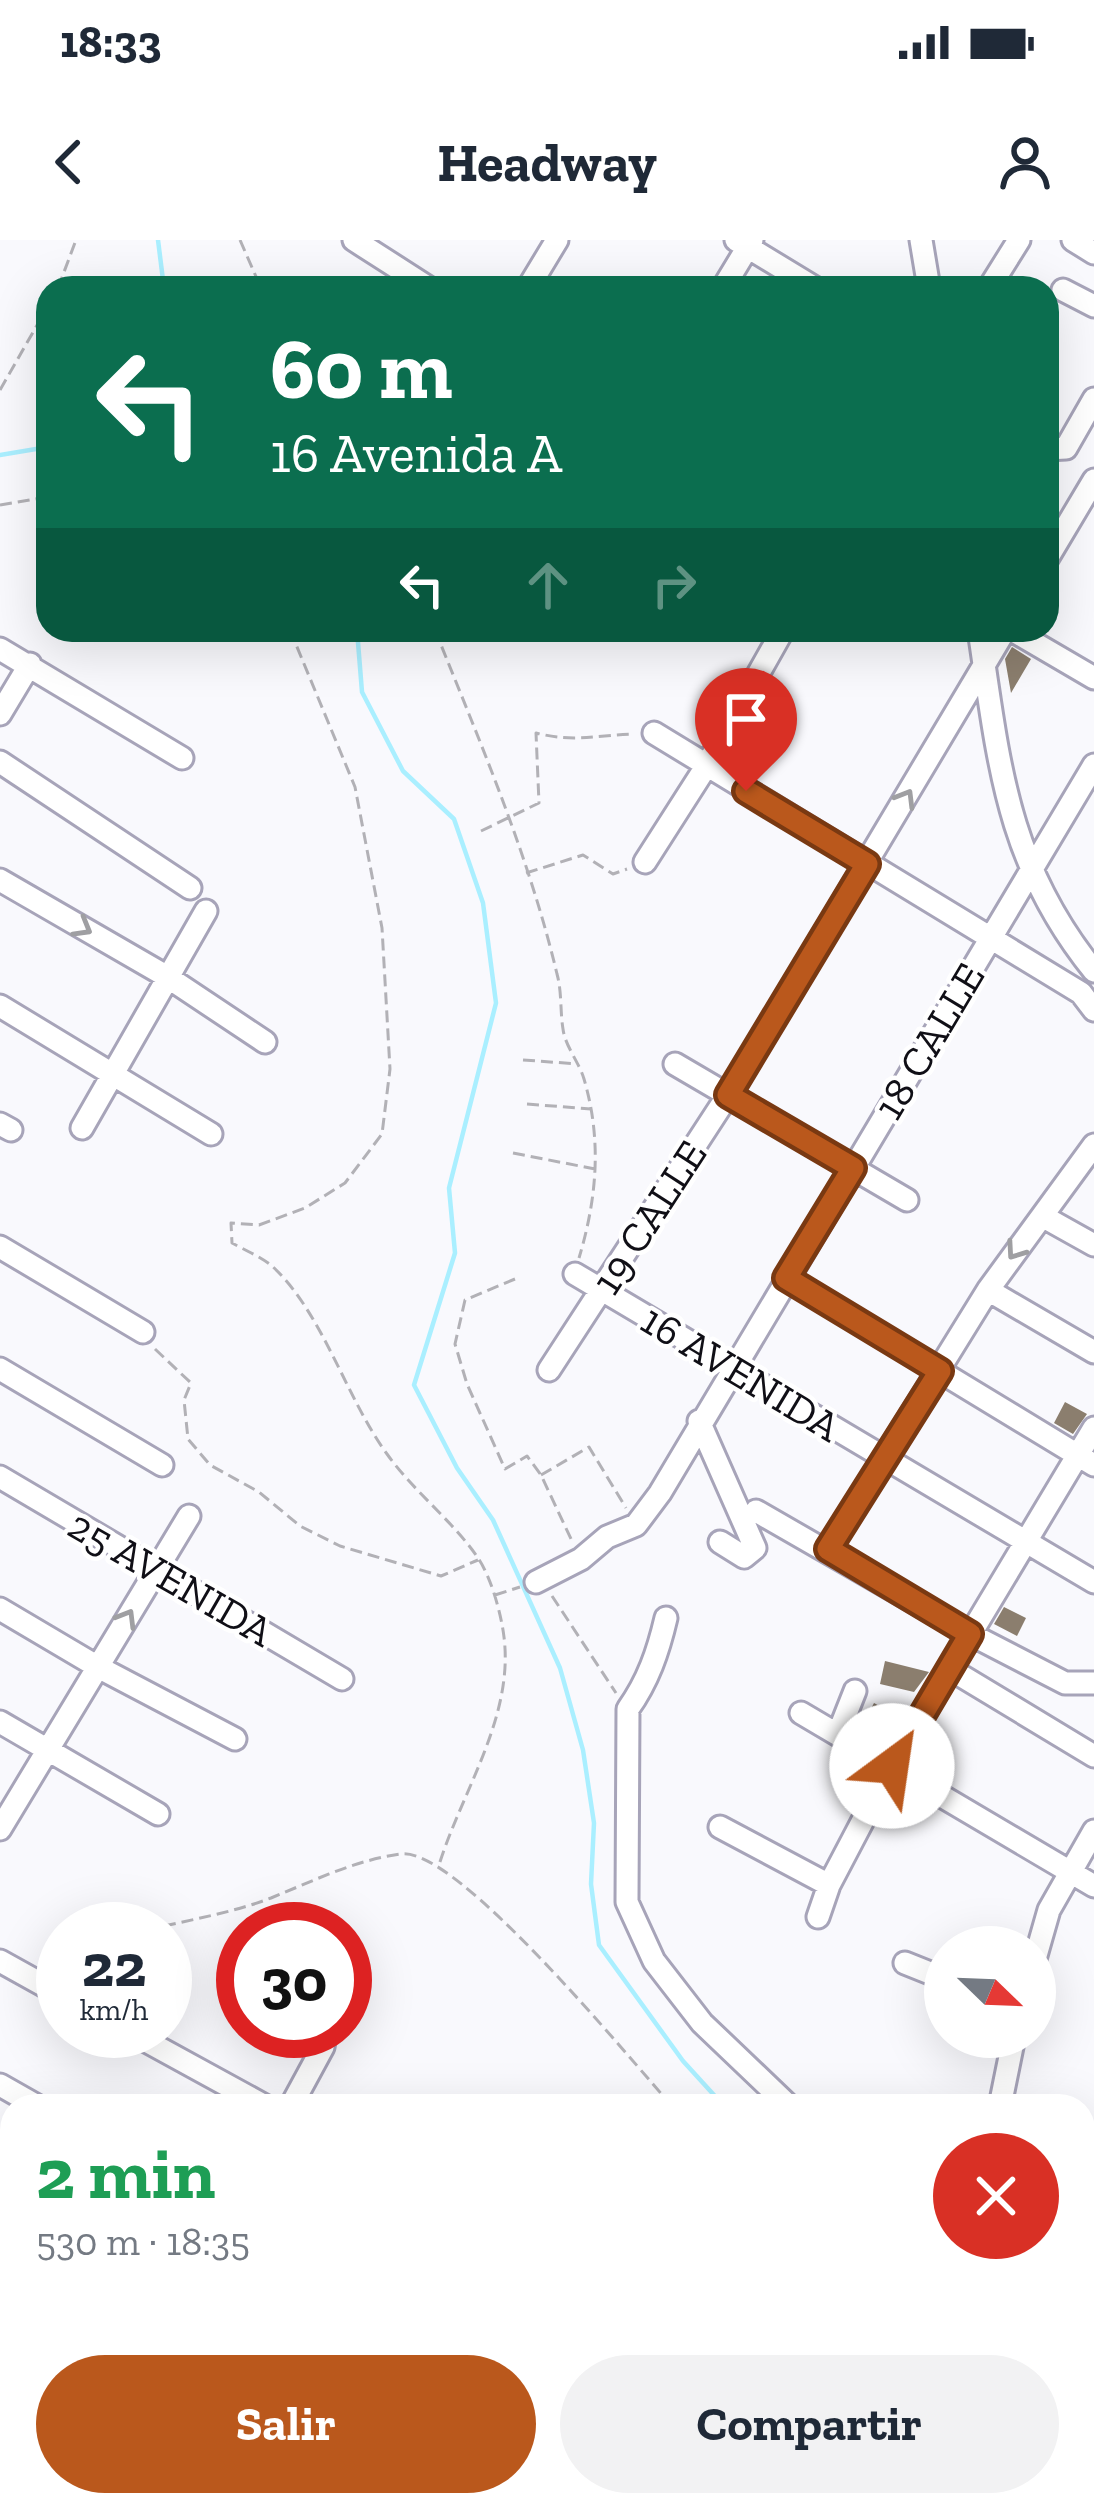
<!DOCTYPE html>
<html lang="es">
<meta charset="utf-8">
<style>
:root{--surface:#fff;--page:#f2f2f3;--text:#1f2937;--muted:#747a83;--accent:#ba581c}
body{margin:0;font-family:"Zilla Slab",serif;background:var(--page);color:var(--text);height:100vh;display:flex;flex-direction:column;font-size:45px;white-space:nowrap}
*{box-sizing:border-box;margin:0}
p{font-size:39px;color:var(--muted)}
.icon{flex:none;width:66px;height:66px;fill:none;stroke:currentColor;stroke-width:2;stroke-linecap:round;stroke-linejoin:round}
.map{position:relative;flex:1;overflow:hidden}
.panel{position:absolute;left:0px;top:1854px;width:1095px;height:423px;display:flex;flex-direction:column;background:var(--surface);border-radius:36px 36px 0 0;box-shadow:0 12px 48px #0002}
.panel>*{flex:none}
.guide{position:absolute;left:36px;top:36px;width:1023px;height:366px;border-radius:36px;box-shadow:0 12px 48px #0002;background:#0b6e4f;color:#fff;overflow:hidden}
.needle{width:78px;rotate:113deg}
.buttons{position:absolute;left:924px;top:1686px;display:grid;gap:24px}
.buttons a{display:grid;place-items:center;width:132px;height:132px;border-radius:50%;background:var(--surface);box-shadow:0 12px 48px #0002;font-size:60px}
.speed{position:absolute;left:36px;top:1662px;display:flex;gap:24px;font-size:60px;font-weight:700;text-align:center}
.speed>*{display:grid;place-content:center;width:156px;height:156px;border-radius:50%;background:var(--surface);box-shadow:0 12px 48px #0002;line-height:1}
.speed small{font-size:30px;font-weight:400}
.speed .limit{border:18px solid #d22;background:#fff;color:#111}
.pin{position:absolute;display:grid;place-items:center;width:102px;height:102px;color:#fff;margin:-123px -51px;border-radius:50% 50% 50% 0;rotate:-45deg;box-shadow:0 0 12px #0007}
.pin .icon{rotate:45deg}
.me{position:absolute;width:132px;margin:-66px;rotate:31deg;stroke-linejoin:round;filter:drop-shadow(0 0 9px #0008)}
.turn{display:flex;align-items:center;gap:42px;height:252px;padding:0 36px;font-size:54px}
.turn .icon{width:156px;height:156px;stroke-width:2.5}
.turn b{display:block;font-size:84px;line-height:102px}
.lanes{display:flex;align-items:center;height:114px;padding:0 36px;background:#0003;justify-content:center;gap:60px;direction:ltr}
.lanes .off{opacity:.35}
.round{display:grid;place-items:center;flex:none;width:126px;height:126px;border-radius:63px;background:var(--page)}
.overview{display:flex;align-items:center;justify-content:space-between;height:204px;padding:0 36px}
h1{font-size:72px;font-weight:700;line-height:90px;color:#1e9e55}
.primary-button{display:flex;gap:24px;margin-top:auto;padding:24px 36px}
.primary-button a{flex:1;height:138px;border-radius:72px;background:var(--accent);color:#fff;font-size:48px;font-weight:700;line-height:138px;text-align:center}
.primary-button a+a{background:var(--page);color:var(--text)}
.status{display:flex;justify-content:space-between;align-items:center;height:84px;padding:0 60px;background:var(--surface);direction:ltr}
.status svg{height:33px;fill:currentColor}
header{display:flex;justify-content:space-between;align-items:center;height:156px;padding:0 36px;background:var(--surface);font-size:54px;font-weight:700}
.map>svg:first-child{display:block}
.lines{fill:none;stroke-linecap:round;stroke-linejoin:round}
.stream{stroke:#aaefff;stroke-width:4.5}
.building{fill:#8b7e6e}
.minor-casing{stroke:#a7a4b9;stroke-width:27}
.path{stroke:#b2b1b6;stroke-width:3;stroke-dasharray:12 6;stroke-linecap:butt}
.minor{stroke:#fff;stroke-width:21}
.oneway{stroke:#9f9fa2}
.route-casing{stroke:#793912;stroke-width:30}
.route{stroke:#ba581c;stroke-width:21}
.labels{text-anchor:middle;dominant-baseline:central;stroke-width:9;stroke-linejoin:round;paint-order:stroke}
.street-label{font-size:42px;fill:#100f16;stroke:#fff}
</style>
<div class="status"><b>18:33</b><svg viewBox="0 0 49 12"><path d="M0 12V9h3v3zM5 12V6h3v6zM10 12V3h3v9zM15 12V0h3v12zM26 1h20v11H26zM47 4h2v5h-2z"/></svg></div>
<header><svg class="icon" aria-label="back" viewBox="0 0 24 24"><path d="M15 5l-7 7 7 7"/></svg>Headway<svg class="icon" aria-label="person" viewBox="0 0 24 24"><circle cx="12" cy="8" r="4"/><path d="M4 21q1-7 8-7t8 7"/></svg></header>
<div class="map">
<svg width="1094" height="2275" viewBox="0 0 1094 2275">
<rect width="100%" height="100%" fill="#f9f9fd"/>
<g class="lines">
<path class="stream" d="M158,0L164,48
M0,215L48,207
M357,390L362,452L403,531L454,579L483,663L496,763L449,948L455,1013L414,1145L457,1228L493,1280L560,1428L583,1510L594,1583L591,1644L599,1705L683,1821L724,1866
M772,2275L778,2265"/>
</g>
<path class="building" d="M1012,407L1031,419L1011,453L1005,419Z
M1065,1162L1087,1174L1073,1194L1054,1183Z
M1004,1367L1026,1378L1017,1396L994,1384Z
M885,1421L929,1432L914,1452L880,1444Z
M874,1463L902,1478L886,1506L860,1490Z"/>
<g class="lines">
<g class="minor-casing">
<path id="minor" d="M354,0L429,48
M736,0L815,48
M921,0L929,48
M1073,0L1094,13
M528,48L557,0
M723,48L752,0
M989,48L1019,0
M1063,50L1094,66
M1047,209L1066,208L1094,159
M1047,319L1094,240
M979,390C999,523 1006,622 1094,731
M1012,390L1094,438
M0,409L182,518
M0,474L30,424
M654,493L1081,753L1094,770
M0,522L190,648
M645,622L707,525L783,390
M0,640L166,736L265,802
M0,766L211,894
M675,824L907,960
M0,884L11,890
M82,888L206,671
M1051,981L1094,1005
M0,1007L143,1092
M575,1034L1094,1342
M786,1038L1094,1225
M988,1050L1094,1112
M0,1129L162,1225
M549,1130L728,855L1005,390
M699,1181L755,1308L744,1317L720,1302
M0,1237L342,1439
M756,1271L970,1394L1065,1443H1094
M828,1309L988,1050L1094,905
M536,1342L581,1319L607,1297L636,1285L660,1253L1094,525
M0,1369L98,1427L235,1499
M666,1378C658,1412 648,1441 628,1469L627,1662L654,1721L702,1783L789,1866
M950,1429L1094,1516
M801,1473L1094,1646
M0,1482L158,1574
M838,1494L855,1451
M720,1587L829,1645
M0,1589L189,1276
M818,1677L829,1645L892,1525L1094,1188
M1035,1719L1049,1670L1094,1591
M0,1721L63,1756
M905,1723L945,1739
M128,1791L265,1866
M0,1845L37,1866
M291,1866L323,1807L324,1801L309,1791
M1000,1866L1014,1797
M0,1992L12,1996
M1094,2226V2234
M422,2265L423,2275
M820,2275L828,2265
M919,2275L936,2265"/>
</g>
<path class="path" d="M240,0L261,48
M58,48L76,0
M0,150L48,66
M0,265L48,257
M290,390L355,547L382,688L390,829L382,894L345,943L305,968L259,985L231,983L232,1003C245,1010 261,1017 272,1026C323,1073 346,1158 387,1214C414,1252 453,1281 478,1318C491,1337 501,1373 504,1397C514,1477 462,1551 439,1625
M435,390C480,502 529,616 557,734C562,752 560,771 563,789C565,806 579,822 584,839C602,900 597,958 579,1018
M481,591L539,563L536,493C576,503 594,495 635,494
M526,633L583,615L613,634L627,629
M523,820L578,824
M527,864L591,869
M513,913L595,929
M515,1039L465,1060L455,1104L467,1144L505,1229L527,1216L541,1235L572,1301
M155,1109L191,1143L184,1160L188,1199L210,1225L259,1252L300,1286L340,1306L441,1336L478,1320
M541,1235L589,1207L626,1268
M495,1355L520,1347
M552,1356L616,1453
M164,1686C200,1678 237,1671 271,1658C313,1641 355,1620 401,1614C456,1606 630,1819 672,1866
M0,2124L12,2126
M0,2154H12
M319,2265L325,2275
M727,2275L736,2265"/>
<use href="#minor" class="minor"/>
</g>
<defs><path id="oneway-chevron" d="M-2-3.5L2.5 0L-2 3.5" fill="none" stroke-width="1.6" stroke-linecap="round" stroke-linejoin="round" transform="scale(3)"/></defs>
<g class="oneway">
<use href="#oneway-chevron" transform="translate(906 558) rotate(-59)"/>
<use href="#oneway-chevron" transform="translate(83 688) rotate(30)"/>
<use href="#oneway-chevron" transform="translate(1015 1011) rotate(125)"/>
<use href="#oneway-chevron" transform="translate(127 1378) rotate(-59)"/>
</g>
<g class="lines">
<g class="route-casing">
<path id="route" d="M746,551L867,624L728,855L853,928L786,1038L940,1131L828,1309L970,1394L892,1526"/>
</g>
<use href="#route" class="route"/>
</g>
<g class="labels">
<g class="street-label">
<text transform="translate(929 801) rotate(-59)">18 CALLE</text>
<text transform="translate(649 977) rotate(-57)">19 CALLE</text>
<text transform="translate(741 1133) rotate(31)">16 AVENIDA</text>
<text transform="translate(171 1338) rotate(30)">25 AVENIDA</text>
</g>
</g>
</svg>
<div class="buttons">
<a><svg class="needle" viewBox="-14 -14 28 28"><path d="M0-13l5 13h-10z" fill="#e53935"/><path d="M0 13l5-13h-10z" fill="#747a83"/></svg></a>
</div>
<div class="speed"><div>22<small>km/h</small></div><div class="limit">30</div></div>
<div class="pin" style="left:746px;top:551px;background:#d93025"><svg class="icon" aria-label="arrive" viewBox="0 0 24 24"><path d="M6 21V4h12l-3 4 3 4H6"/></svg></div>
<svg class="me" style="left:892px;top:1526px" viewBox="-20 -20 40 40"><circle r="19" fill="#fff"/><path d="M0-13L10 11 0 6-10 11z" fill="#ba581c"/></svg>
<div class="guide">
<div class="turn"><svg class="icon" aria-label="left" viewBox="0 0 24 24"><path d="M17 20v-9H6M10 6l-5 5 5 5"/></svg><div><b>60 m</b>16 Avenida A</div></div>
<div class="lanes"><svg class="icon" aria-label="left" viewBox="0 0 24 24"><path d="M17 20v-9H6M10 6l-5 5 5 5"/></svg><svg class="icon off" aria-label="ahead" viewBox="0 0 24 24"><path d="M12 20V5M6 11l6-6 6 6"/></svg><svg class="icon off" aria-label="right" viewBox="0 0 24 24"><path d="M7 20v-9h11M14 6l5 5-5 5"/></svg></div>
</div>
<section class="panel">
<div class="overview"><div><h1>2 min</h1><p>530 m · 18:35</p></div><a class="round" style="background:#d93025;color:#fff"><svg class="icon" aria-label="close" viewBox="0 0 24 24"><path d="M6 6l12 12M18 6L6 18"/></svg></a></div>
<div class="primary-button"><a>Salir</a><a>Compartir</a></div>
</section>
</div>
